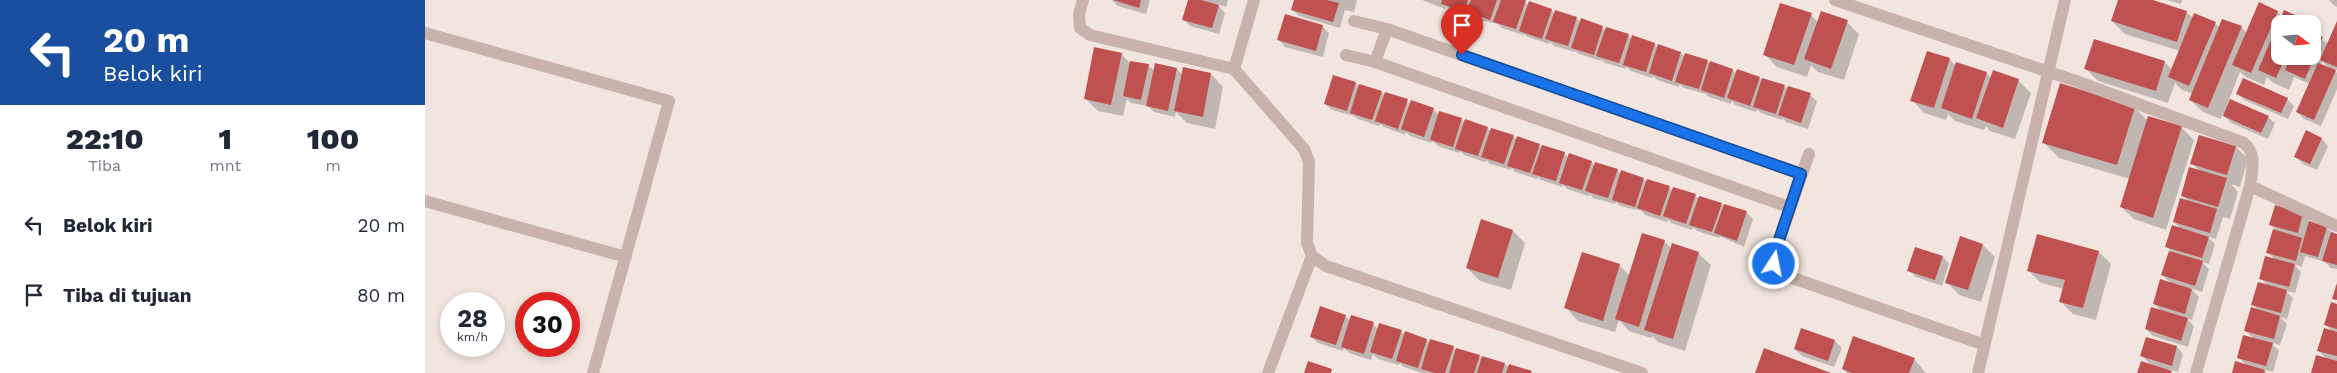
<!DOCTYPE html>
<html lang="id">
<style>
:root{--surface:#fff;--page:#f6f6f7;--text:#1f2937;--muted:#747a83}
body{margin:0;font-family:"Work Sans",sans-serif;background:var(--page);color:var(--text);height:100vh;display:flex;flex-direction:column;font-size:19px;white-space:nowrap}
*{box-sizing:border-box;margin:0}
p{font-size:16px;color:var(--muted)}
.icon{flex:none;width:28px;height:28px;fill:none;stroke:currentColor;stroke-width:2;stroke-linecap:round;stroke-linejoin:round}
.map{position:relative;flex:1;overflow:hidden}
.sheet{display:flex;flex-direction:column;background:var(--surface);width:425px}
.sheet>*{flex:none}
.guide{background:#1a4fa0;color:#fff;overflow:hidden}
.needle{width:32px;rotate:106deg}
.controls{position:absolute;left:1846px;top:15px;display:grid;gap:10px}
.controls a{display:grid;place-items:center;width:50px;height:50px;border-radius:10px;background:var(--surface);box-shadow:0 2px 8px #0003;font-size:25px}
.speed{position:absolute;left:15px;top:292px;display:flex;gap:10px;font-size:25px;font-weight:700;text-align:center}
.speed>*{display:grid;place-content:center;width:65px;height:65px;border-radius:50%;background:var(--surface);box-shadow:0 2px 8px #0003;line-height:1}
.speed small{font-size:12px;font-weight:400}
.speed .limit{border:8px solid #d22;background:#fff;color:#111}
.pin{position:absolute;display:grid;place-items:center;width:42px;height:42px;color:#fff;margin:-51px -21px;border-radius:50% 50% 50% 0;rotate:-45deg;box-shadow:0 0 5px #0007}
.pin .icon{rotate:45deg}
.me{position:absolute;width:55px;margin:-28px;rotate:11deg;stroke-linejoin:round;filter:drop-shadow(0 0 4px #0008)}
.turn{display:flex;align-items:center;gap:18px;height:105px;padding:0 20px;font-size:22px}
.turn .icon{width:65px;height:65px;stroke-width:2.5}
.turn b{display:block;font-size:35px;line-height:42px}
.eta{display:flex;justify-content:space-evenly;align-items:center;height:85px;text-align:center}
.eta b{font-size:30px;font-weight:800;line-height:35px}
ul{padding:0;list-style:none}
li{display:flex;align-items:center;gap:15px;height:70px;padding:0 20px}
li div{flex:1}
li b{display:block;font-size:19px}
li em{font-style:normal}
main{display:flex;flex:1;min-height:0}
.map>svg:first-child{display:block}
.shadow{fill:#0003;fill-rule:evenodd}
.building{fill:#bf5150}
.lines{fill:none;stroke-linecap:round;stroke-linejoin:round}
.minor{stroke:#c9b2ac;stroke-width:12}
.route-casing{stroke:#114b97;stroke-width:12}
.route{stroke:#1a73e8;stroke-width:9}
</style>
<main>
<section class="sheet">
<div class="guide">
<div class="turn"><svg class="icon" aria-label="left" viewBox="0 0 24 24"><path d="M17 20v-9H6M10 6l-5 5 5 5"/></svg><div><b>20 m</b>Belok kiri</div></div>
</div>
<div class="eta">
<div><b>22:10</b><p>Tiba</p></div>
<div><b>1</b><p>mnt</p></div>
<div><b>100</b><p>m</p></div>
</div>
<ul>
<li><svg class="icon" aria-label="left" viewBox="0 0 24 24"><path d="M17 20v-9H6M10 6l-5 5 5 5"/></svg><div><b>Belok kiri</b></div><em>20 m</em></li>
<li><svg class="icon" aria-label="arrive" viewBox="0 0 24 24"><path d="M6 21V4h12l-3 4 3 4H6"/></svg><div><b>Tiba di tujuan</b></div><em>80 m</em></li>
</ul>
</section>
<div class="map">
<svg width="1912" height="373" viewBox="0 0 1912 373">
<rect width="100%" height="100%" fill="#f2e5df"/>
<path class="shadow" d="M687,0H725L721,14L693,6Z
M764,0H803L801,7L792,4L800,13L794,34L765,26L759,20Z
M870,0H932L929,12L920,10L915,28L874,16L868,10Z
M997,0H1097L1104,5L1126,10L1130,14L1131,12L1152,19L1156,23L1157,20L1181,30L1203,35L1207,40L1208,37L1230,44L1233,48L1256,53L1260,57L1282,61L1286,65L1308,70L1311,73L1334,78L1338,81L1385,95L1392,101L1383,129L1361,122L1358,118L1357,120L1336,113L1332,109L1331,112L1310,105L1307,101L1306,104L1284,97L1281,94L1259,88L1254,84V87L1232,80L1228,76L1227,78L1206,71L1202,67L1201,69L1180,63L1176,59V61L1154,54L1150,51V52L1129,46L1125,42L1124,44L1103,37L1099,34L1098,35L1077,28L1073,24L1050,19L1047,15L1046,17L1024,10L1021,6L1020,9Z
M1694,0H1724L1761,12L1768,18L1790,23L1795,28L1816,27L1822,33L1852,12L1858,17L1860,12L1877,19L1881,24H1855V56H1888V30V34L1903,44L1912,24V70L1907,68L1912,73V89L1896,126L1879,119L1872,112L1885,84L1869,77L1864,90L1847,82L1842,77L1839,85L1821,77L1815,72L1802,105L1843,117L1850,123L1843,139L1806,123L1798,114L1796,119L1778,112L1765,100L1768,94L1757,90L1750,83L1743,103L1673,81L1661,69L1670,41L1740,62L1747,70L1755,51L1700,34L1687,21ZM1897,61L1906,70L1895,65Z
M1742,0H1757L1756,4Z
M1904,0H1912V7L1910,6Z
M1386,15L1393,22H1422L1434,34L1419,80L1393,72L1386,65L1382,77L1352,67L1339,54Z
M897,26L904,33L898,57L860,47L854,40Z
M696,54L705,63L723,65L730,71L731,65L752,69L757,74L758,69L786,74L798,87L790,129L762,123L751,112L750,117L729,112L723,106L706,103L702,99L698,116L673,111L660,98Z
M1524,59L1531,66L1532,63L1562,73L1566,78L1593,80L1606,93L1590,139L1565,131L1561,126L1559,130L1530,121L1523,114L1521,120L1499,113L1487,100Z
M909,76L931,83L934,87L935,85L957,92L960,96L1008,109L1014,115L1036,119L1040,123L1062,128L1066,132L1088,136L1092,140L1139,153L1143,157L1166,162L1170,166L1192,170L1196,175L1218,179L1222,182L1244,188L1248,191L1270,196L1274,199L1321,212L1328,219L1319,247L1294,236V238L1272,231L1268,227L1267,230L1246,223L1243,219L1242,222L1220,215L1217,211L1195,206L1191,202L1190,204L1168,198L1165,194L1164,196L1142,189L1138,185L1137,187L1116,180L1112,177V179L1090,172L1087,168L1086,170L1065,164L1061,160L1060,162L1039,155L1035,151L1034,153L1013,146L1007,140L1006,143L985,136L981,132L980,135L959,127L955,124L954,126L933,119L929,116L907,110L900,104Z
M1813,94L1862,99L1869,106L1863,119L1819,100Z
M1710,108L1723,121L1756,127L1769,140L1741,230L1709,219L1696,207L1705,179L1634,158L1618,142Z
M1897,139L1903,146L1892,170L1878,164L1871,157Z
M1811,147L1823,159L1815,187L1806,184L1813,192L1805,219L1798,217L1791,239L1781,236L1790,244L1784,264L1777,262L1784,269L1777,292L1765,288L1774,297L1767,320L1761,318L1769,326L1763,347L1728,336L1721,329L1738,312L1729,304L1747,284L1737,275L1749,254L1742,247L1757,230L1749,222L1764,202L1757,195L1774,171L1767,163Z
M1878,214L1885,221L1901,228L1912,235V269L1906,268L1900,262L1880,256L1877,267L1869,264L1876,272L1870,293L1861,291L1868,298L1862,319L1855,317L1862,324L1855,345L1846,343L1854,351L1848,372L1838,369L1842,373H1808L1821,365L1813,357L1829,339L1820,330L1834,311L1828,305L1843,286L1835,278L1850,260L1843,252L1853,232L1846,225Z
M1088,231L1100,243L1086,290L1055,281L1042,268Z
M1218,235L1240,242L1246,248L1273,253L1286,265L1260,351L1233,342L1227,336L1226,338L1204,331L1194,320L1190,332L1153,321L1141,308L1194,265L1205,276Z
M1558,245L1570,257L1556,302L1534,295L1522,282Z
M1674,252L1686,264L1671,320L1648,314L1635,301L1639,289L1616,283L1603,270Z
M1518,257L1524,264L1517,286L1491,277L1484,270Z
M1912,305V373H1887L1902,359L1893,350L1907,331L1901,325Z
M920,316L926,321L948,324L953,329L976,332L980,335L1002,340L1005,344L1028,347L1032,351L1080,364L1084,368L1107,373H997L979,367L975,363L974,365L953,359L948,354L946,360L924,353L919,348L918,351L893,343L886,336Z
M1377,329L1410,341L1417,348L1409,367L1377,356L1370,349Z
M1752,347L1758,354L1753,372L1743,369L1747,373H1713L1727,366L1717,356Z
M1489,359L1501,373H1422L1418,369Z"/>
<path class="building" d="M688,0H716L714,8Z
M763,0H776L794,5L787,28L757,20Z
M869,0H902L914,3L908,22L866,10Z
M1017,0H1043L1039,11L1016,4Z
M1046,0H1072L1065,20L1042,12Z
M1076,0H1101L1091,29L1068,22Z
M1693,0H1728L1762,11L1752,42L1686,21Z
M1104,1L1127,9L1117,39L1094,31Z
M1834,2L1853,11L1826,73L1807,65Z
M1355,3L1387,13L1369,65L1338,55Z
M1130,10L1152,17L1143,46L1120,39Z
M1859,10L1877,18L1875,24H1855V56H1861L1851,78L1833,70Z
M1396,11L1423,20L1406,69L1379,59Z
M1769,13L1791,22L1764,86L1743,77Z
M860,14L898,25L891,51L852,40Z
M1156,18L1178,26L1169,55L1146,48Z
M1797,19L1817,26L1783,108L1764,100Z
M1912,21V67L1895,60Z
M1181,27L1204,34L1194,63L1171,56Z
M1888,32L1898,37L1880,79L1860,70L1866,56H1888Z
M1207,35L1230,43L1221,72L1198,65Z
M1669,39L1740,61L1731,91L1659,69Z
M1233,44L1256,52L1247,81L1224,73Z
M669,47L697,53L686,105L659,99Z
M1502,51L1525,58L1509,108L1485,101Z
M1260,53L1283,60L1274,89L1250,82Z
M705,61L724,64L716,100L698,96Z
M1285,61L1308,69L1299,98L1276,90Z
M1531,62L1562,72L1547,119L1516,108Z
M730,63L752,68L743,111L721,106Z
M1893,63L1911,70L1889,120L1871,112Z
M758,67L786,73L778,117L749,111Z
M1312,69L1335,77L1325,106L1302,98Z
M1568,70L1594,79L1578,128L1551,118Z
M908,75L931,82L922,111L899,104Z
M1337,78L1360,85L1351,114L1328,107Z
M1818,78L1863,98L1856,113L1811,94Z
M1635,83L1710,107L1692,165L1617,143Z
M934,84L957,91L947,120L925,113Z
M1363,86L1386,93L1376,123L1353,115Z
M960,92L983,99L973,129L950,121Z
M1805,99L1844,116L1836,133L1798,116Z
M986,100L1009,108L999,137L976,129Z
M1014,111L1037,118L1028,147L1005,140Z
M1723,116L1757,126L1728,218L1695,207Z
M1040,119L1063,127L1053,156L1030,149Z
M1066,128L1089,135L1079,164L1056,157Z
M1881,130L1897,138L1885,164L1869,157Z
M1774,135L1811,146L1802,175L1765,164Z
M1092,136L1115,144L1105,173L1082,166Z
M1117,145L1140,152L1131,181L1107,174Z
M1144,153L1167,161L1157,190L1134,183Z
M1170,162L1193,169L1183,198L1160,191Z
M1764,167L1802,178L1793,207L1756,196Z
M1196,170L1219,178L1210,207L1187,200Z
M1222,179L1245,186L1235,216L1212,208Z
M1248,187L1271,194L1261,224L1238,216Z
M1274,196L1297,203L1287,232L1264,225Z
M1755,198L1792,209L1785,233L1748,222Z
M1299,204L1322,211L1312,241L1289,233Z
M1850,205L1878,213L1873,233L1844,225Z
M1056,219L1088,230L1073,278L1041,268Z
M1884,221L1902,227L1893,257L1875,252Z
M1747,225L1784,237L1777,258L1740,247Z
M1848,229L1877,238L1871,261L1841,253Z
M1906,232L1912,234V265L1897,261Z
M1217,233L1240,240L1214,327L1190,319Z
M1612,234L1674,251L1658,308L1634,302L1640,280L1602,271Z
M1535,236L1558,244L1543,290L1520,283Z
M1247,243L1274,252L1248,339L1219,330Z
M1490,247L1518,256L1510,280L1482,271Z
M1744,251L1778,261L1770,286L1736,275Z
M1157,252L1195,264L1178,321L1139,308Z
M1840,256L1870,264L1864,287L1834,279Z
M1735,279L1767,289L1760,314L1728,304Z
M1833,282L1862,290L1856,313L1826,305Z
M1912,283V300L1907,299Z
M1906,302L1912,304V329L1899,325Z
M895,306L921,315L911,345L885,337Z
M1726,307L1763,318L1756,341L1720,329Z
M1826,307L1855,316L1849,339L1819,331Z
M926,315L949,322L939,354L916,347Z
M954,323L977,330L967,359L945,352Z
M1376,328L1410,340L1403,361L1369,349Z
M1899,328L1912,332V356L1892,351Z
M980,331L1002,339L993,368L971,361Z
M1818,335L1848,343L1841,366L1812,358Z
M1428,336L1490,358L1484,373H1427L1417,369Z
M1721,337L1752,346L1747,366L1715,356Z
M1005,339L1029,346L1020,373H1010L996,369Z
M1031,348L1055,355L1049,373H1024Z
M1339,348L1406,373H1330Z
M1891,355L1912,361V373H1886Z
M1057,356L1080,363L1077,373H1052Z
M883,361L907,369L906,373H879Z
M1716,361L1747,371L1746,373H1712Z
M1810,361L1840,370L1839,373H1807Z
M1084,364L1107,371L1106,373H1081Z"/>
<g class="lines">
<path class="minor" d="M658,0L654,14L655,28L665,35L809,69
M829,0L809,69L879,149L884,162L882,243L887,256L901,266L1217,373
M1410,0L1648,80L1819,143C1832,154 1827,171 1825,186
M929,21L962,29L1376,174
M0,33L244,101L168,373
M921,55L950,62L1364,207
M950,62L962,29
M1384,154L1350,252L1349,264L1359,275L1560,345
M0,201L201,257
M843,373L887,256
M1553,373L1640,0
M1771,373L1825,186L1912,226"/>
</g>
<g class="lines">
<g class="route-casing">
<path id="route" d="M1037,55L1376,174L1350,252L1349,264"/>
</g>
<use href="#route" class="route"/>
</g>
</svg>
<div class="controls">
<a><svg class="needle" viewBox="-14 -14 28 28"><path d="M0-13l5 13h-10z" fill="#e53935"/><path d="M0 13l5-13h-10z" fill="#747a83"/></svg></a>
</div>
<div class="speed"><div>28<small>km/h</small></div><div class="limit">30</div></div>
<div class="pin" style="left:1037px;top:55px;background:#d93025"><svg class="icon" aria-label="arrive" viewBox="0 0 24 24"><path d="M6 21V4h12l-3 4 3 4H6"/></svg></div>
<svg class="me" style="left:1349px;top:264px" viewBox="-20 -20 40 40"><circle r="17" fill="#1a73e8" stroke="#fff" stroke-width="3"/><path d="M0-11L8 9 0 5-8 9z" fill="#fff"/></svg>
</div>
</main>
